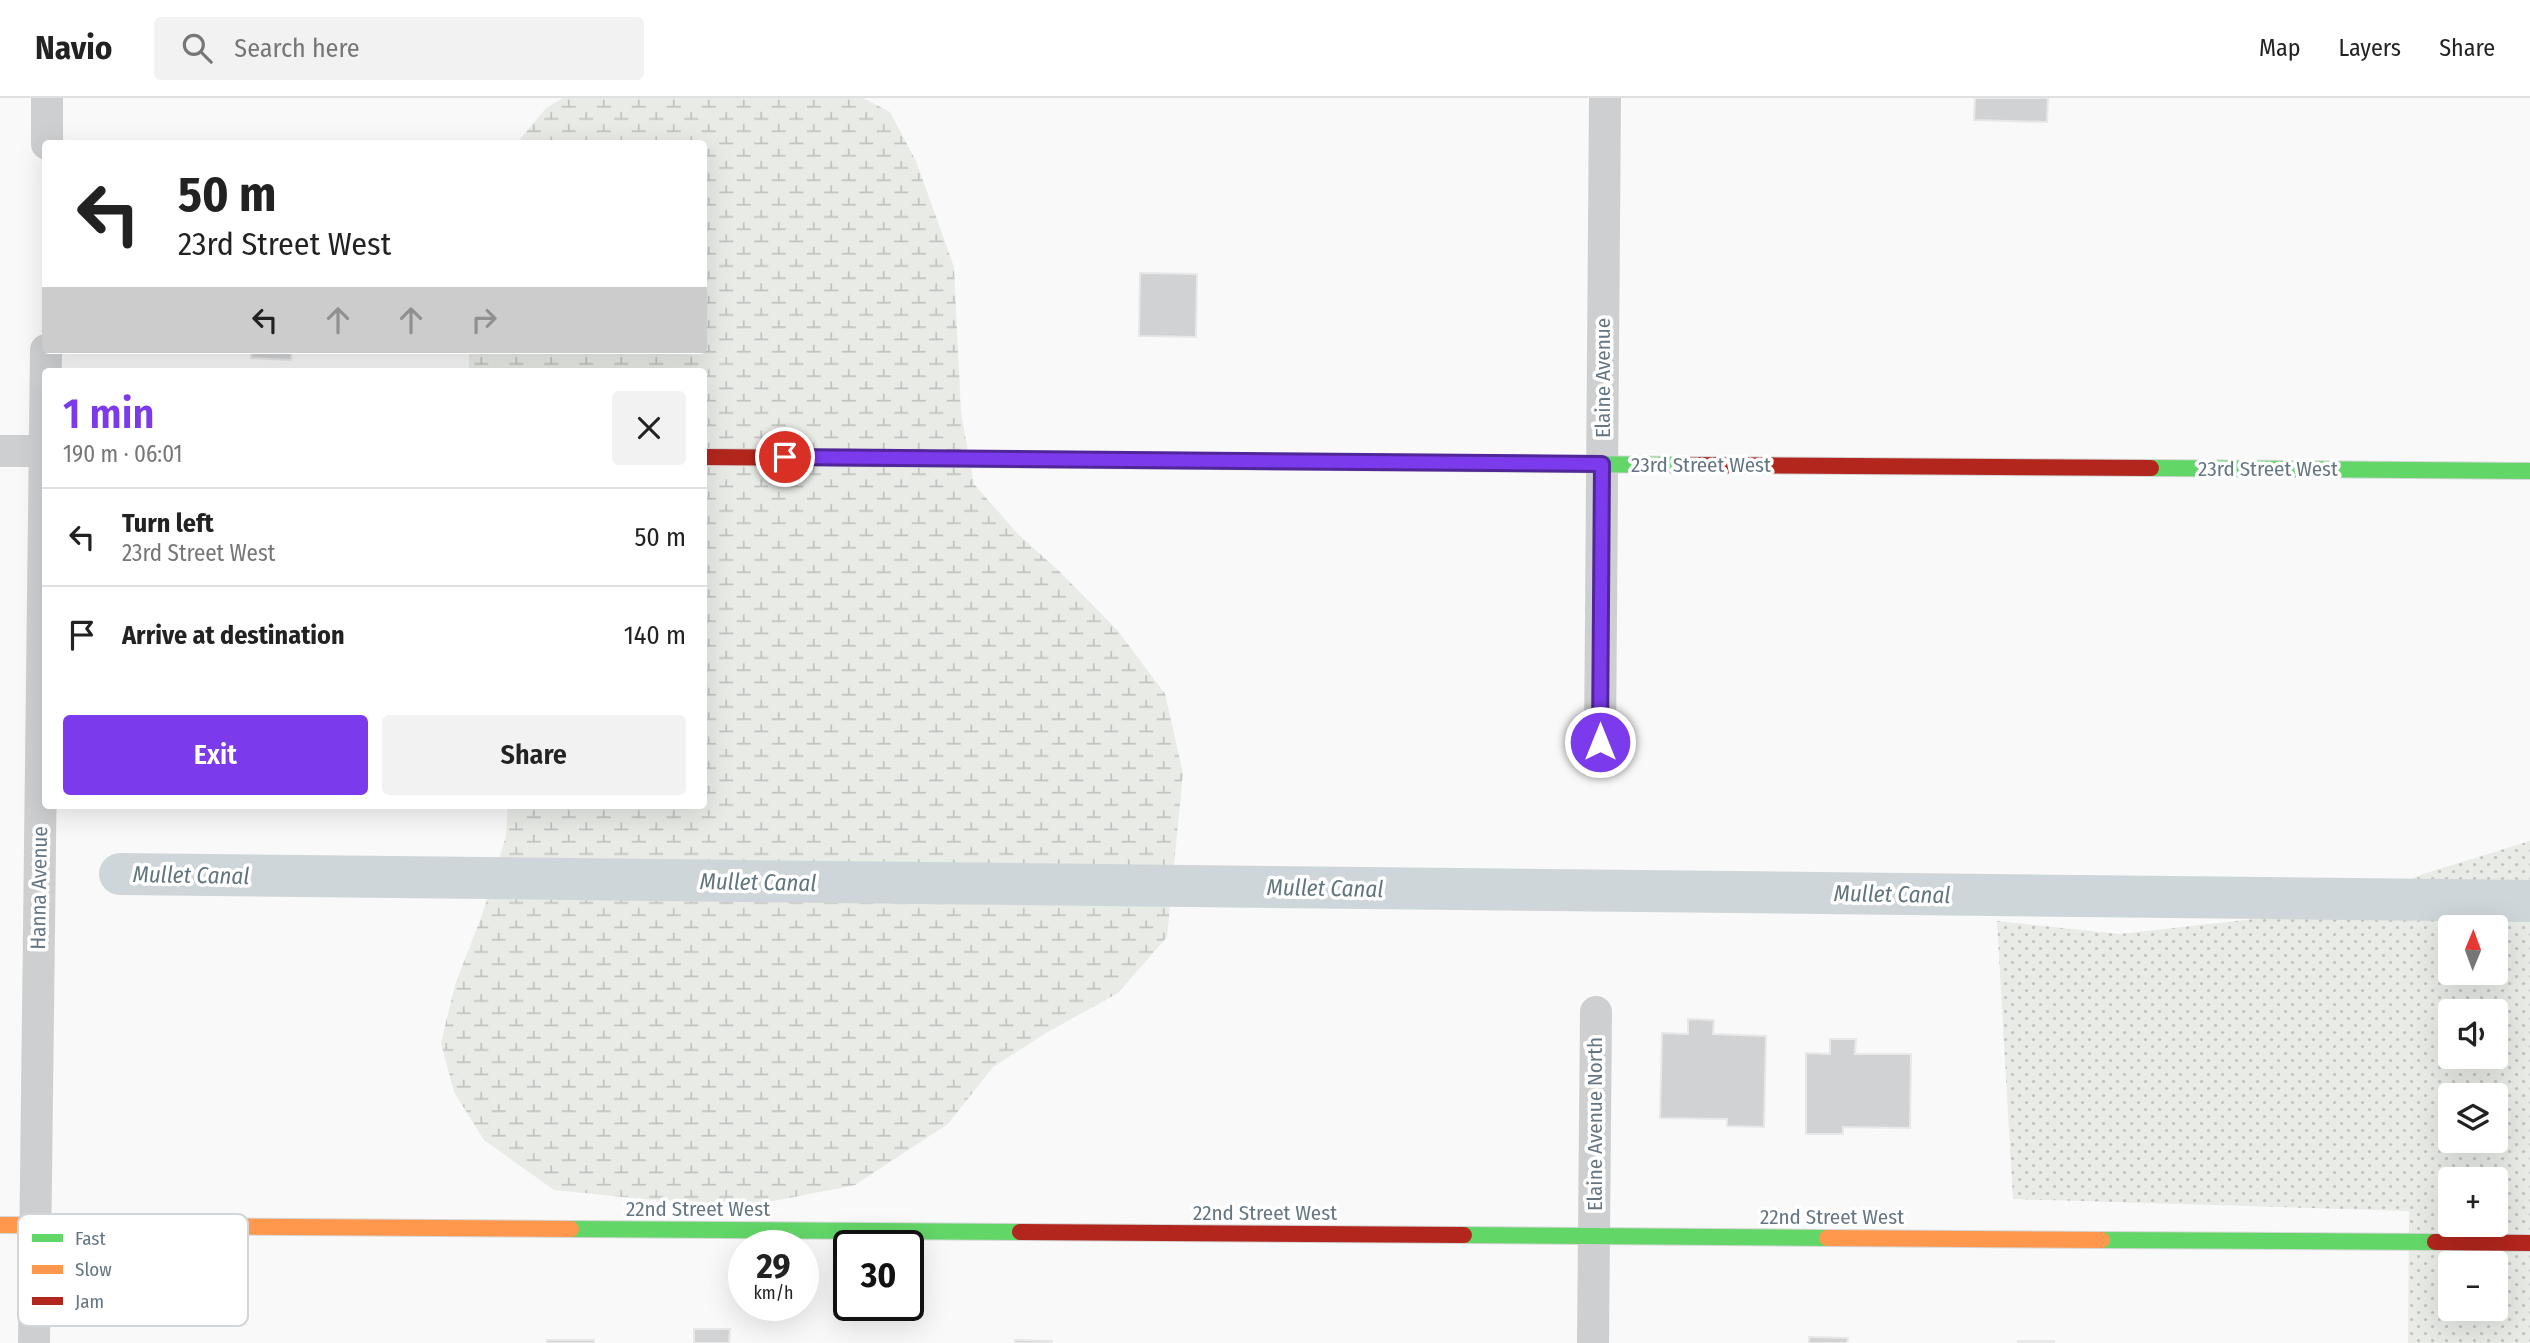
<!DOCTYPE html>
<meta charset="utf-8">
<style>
:root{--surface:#fff;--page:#f2f2f2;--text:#222;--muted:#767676;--line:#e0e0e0;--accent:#7c3aed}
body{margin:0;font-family:"Fira Sans Condensed",sans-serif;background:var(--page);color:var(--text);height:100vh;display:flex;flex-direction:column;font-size:26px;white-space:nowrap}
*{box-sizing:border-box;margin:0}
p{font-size:23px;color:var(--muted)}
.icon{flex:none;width:38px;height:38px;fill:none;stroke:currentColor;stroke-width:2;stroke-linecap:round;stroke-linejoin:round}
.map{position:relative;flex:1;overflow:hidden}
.side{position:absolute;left:42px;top:270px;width:665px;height:441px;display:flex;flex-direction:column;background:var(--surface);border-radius:7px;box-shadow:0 7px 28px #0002}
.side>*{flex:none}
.guide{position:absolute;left:42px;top:42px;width:665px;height:214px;border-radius:7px;box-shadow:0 7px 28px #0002;background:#fff;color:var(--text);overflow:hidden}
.needle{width:46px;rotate:1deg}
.tools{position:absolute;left:2438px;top:817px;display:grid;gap:14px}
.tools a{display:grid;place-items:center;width:70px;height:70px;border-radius:7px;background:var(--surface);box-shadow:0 7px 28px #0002;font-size:35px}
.speed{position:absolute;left:728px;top:1132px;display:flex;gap:14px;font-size:35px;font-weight:700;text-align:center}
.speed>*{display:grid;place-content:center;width:91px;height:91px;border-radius:50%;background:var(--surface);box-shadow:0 7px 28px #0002;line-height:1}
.speed small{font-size:18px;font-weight:400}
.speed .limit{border:4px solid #111;border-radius:10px;background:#fff;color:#111}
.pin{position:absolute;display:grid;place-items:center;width:60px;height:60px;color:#fff;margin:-30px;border:4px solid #fff;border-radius:50%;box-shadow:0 2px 7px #0007}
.me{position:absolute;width:77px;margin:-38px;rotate:0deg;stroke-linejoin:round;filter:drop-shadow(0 0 5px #0008)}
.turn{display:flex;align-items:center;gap:24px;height:147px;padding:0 21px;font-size:32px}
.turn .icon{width:91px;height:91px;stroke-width:2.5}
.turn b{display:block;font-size:49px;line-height:60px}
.lanes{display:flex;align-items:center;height:66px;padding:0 21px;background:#0003;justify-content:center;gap:35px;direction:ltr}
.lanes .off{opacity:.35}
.round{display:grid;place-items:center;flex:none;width:74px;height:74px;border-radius:7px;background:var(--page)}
.summary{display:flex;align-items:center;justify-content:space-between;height:119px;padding:0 21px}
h1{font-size:42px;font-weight:600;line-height:52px;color:var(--accent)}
.primary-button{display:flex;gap:14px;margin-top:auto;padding:14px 21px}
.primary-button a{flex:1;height:80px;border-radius:7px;background:var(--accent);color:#fff;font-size:28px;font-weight:600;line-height:80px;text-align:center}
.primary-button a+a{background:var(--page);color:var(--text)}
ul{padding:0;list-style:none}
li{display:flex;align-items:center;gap:21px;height:98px;padding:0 21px;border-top:2px solid var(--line)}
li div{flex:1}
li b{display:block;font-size:26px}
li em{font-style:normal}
header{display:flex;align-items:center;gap:42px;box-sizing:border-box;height:98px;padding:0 35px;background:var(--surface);border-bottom:2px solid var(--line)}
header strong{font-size:33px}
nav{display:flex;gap:38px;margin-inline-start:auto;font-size:24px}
.search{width:490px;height:63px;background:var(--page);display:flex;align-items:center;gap:18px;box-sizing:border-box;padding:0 24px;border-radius:7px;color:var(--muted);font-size:26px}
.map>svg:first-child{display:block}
.grass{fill:url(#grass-dots);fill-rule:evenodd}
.wetland{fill:url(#wetland-marsh)}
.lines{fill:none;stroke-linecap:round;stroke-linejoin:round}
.canal{stroke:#ced6d9;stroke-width:42}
.building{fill:#d0d2d3;stroke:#e8e8e8;stroke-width:2}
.fast-casing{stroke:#d5d6d7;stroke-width:18}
.slow-casing{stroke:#d5d6d7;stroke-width:18}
.jam-casing{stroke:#d5d6d7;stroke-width:18}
.street{stroke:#cecfd0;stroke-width:32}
.fast{stroke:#63d668;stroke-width:16}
.slow{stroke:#ff974d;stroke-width:16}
.jam{stroke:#b3261e;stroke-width:16}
.route-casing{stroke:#51269a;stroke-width:18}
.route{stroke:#7c3aed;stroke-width:12}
.labels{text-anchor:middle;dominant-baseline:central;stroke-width:7;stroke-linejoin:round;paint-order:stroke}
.street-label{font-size:21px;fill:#657683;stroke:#fff}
.water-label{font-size:23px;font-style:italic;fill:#60757c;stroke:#fff}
.key{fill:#fff;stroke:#d1d6da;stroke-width:2}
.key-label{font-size:19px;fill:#657683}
</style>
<header>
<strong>Navio</strong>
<div class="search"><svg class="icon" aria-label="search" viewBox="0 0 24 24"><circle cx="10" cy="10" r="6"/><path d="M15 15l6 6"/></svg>Search here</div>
<nav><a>Map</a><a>Layers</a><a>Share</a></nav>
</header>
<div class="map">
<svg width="2530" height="1245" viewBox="0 0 2530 1245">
<defs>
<pattern id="grass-dots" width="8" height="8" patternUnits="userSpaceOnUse" patternTransform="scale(1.75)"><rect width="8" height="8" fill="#e8ebe6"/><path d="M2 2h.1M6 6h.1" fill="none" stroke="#c0c3c0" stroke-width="1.8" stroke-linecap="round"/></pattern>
<pattern id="wetland-marsh" width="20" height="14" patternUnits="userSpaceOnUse" patternTransform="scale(1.75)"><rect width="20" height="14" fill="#e8ebe6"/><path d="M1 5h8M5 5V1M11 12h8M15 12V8" fill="none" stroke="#c0c3c0"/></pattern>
</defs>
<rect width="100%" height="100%" fill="#f9f9f9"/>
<path class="grass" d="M2530,743V1245H2408L2409,1113L2013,1101L1997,823L2119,836L2344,811L2423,776ZM2450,830H2496V875H2450ZM2450,914H2496V959H2450ZM2450,998H2496V1043H2450ZM2450,1082H2496V1127H2450ZM2450,1166H2496V1211H2450Z"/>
<path class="wetland" d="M563,0H863L890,14L916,63L954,169L961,315L974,386L1017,435L1061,475L1118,533L1165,596L1183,675L1167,839L1118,895L1046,935L993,969L948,1026L855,1087L753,1107L643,1101L554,1092L484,1042L454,994L441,945L455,887L482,817L506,738L508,707H704V273H469V252H704V46L517,45L546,10Z"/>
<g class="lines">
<path class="canal" d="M120,776L2530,803"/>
</g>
<path class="building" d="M1975,0H2048L2047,24L1974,22Z
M1140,175L1197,176L1196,239L1139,238Z
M251,252H292L291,262L251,260Z
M1688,921L1714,922L1713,936L1766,938L1764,1029L1727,1028V1021L1660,1020L1662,935L1688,936Z
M1830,941H1856L1855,956H1911L1910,1030L1843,1029V1036H1806V955L1830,956Z
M694,1231H730L729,1245H694Z
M1809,1239L1848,1240L1847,1245H1809Z
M547,1242H594V1245H547Z
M1015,1242L1052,1243V1245H1015Z
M2018,1243H2054V1245H2018Z"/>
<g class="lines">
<g class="fast-casing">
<path id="fast" d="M954,361L1686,367
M2151,370L2530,373
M571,1131L1020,1134
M1464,1137L1827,1140
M2102,1142L2435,1144"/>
</g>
<g class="slow-casing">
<path id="slow" d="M0,1127L571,1131
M1827,1140L2102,1142"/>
</g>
<g class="jam-casing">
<path id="jam" d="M704,359L954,361
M1686,367L2151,370
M1020,1134L1464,1137
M2435,1144L2530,1145"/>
</g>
<path class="street" d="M47,46V0
M0,353H46
M1600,644L1605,0
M34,1245L46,252
M1593,1245L1596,914"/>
<use href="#fast" class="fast"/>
<use href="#slow" class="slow"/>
<use href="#jam" class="jam"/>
</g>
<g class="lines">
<g class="route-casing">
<path id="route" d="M785,359L1602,366L1600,644"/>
</g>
<use href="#route" class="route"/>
</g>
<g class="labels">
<g class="street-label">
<text transform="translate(1603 280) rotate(-90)">Elaine Avenue</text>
<text x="1701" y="367">23rd Street West</text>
<text x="2268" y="371">23rd Street West</text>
<text transform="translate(39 790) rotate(-89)">Hanna Avenue</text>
<text transform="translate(1595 1026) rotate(-90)">Elaine Avenue North</text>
<text x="698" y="1111">22nd Street West</text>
<text x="1265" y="1115">22nd Street West</text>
<text x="1832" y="1119">22nd Street West</text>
</g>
<g class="water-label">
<text transform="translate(191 777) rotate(1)">Mullet Canal</text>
<text transform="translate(758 784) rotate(1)">Mullet Canal</text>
<text transform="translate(1325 790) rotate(1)">Mullet Canal</text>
<text transform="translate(1892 796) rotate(1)">Mullet Canal</text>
</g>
</g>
<rect x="18" y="1116" width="230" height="112" rx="10" class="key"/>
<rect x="32" y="1136" width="31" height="8" fill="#63d668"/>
<rect x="32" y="1167" width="31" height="9" fill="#ff974d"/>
<rect x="32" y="1199" width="31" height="8" fill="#b3261e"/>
<g class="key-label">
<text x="75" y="1147">Fast</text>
<text x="75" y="1178">Slow</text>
<text x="75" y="1210">Jam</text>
</g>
</svg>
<div class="tools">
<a><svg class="needle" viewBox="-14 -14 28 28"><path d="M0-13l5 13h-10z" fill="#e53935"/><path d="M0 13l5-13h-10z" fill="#767676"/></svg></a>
<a><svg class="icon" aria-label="sound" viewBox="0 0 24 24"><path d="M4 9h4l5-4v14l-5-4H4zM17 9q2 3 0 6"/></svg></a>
<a><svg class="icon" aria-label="layers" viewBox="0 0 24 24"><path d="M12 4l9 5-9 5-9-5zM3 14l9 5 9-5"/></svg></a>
<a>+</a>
<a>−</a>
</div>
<div class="speed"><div>29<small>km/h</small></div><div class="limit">30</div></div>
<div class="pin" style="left:785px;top:359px;background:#d93025"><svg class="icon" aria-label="arrive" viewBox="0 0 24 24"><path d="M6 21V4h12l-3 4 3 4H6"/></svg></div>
<svg class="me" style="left:1600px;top:644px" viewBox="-20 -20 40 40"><circle r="17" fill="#7c3aed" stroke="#fff" stroke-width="3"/><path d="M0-11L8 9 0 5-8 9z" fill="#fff"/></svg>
<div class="guide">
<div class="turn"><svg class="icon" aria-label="left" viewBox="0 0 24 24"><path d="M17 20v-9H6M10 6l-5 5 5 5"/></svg><div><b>50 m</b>23rd Street West</div></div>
<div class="lanes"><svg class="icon" aria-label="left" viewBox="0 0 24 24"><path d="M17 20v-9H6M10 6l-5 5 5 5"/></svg><svg class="icon off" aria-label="ahead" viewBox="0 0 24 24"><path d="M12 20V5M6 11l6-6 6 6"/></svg><svg class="icon off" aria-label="ahead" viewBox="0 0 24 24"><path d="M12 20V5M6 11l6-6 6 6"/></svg><svg class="icon off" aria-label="right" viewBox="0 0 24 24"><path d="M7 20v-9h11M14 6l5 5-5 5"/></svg></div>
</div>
<section class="side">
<div class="summary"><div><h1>1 min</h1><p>190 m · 06:01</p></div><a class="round"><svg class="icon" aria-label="close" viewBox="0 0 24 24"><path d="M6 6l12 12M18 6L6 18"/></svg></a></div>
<ul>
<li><svg class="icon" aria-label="left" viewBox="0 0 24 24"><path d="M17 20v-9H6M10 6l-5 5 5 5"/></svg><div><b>Turn left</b><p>23rd Street West</p></div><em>50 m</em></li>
<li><svg class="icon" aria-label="arrive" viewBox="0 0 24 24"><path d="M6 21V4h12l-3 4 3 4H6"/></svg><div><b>Arrive at destination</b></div><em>140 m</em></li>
</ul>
<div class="primary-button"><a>Exit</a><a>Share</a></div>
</section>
</div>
